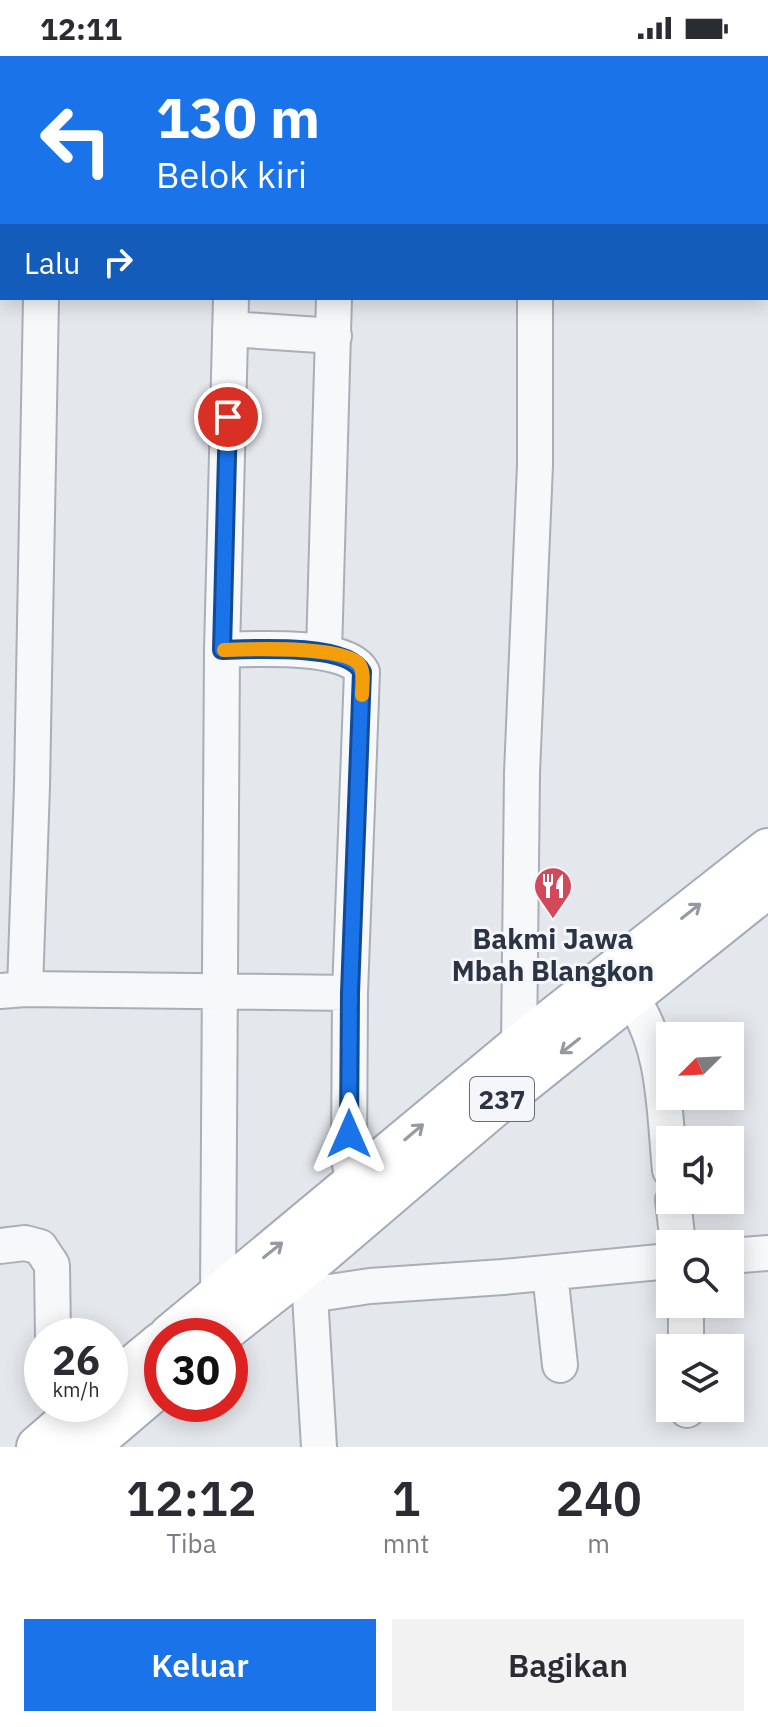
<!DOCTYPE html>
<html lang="id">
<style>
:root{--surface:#fff;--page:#f2f2f3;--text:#2b2b33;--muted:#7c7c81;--accent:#1a73e8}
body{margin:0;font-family:"IBM Plex Sans",sans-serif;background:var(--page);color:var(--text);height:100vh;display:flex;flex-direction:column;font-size:30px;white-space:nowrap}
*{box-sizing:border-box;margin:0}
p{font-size:26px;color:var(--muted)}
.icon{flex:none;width:44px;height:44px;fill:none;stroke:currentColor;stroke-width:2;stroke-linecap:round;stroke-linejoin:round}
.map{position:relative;height:1391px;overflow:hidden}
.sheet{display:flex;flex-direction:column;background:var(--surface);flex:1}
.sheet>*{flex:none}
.guide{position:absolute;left:0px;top:0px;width:768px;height:244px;box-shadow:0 4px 20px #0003;background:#1a73e8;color:#fff;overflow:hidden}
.needle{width:52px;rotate:246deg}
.tools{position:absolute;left:656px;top:966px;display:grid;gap:16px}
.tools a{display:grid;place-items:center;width:88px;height:88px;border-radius:0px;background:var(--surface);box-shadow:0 4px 20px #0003;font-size:40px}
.speed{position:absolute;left:24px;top:1262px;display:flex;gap:16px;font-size:40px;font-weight:700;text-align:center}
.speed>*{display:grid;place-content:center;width:104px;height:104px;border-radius:50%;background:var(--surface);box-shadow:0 4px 20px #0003;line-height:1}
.speed small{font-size:20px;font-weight:400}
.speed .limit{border:12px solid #d22;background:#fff;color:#111}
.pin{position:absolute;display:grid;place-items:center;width:68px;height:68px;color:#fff;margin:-34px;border:4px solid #fff;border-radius:50%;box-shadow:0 2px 8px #0007}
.me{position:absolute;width:88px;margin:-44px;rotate:0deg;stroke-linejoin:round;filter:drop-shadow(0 0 6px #0008)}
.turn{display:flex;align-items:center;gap:28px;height:168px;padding:0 24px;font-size:36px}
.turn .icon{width:104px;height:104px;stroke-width:2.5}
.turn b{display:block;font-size:56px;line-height:68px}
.then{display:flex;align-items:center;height:76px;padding:0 24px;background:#0003;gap:16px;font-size:30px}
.eta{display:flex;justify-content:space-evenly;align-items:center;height:136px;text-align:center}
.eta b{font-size:48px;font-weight:600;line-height:56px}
.action{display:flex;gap:16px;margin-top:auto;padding:16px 24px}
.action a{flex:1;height:92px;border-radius:0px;background:var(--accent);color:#fff;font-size:32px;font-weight:600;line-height:92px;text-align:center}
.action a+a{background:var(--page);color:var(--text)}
.status{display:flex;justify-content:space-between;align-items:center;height:56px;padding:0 40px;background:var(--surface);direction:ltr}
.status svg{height:22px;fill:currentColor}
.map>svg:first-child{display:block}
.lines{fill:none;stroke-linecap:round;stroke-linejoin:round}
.minor-casing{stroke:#a9aeb7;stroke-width:38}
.major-casing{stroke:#a3abb8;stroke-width:46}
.minor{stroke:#f7f8fa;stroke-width:34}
.major{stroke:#fff;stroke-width:42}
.oneway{stroke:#959aa2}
.route-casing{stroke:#114b97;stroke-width:20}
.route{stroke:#1a73e8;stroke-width:14}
.slow{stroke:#f59e0b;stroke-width:14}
.labels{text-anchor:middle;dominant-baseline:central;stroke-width:6;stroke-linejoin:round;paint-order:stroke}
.shield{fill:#f4f6f9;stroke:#676e7b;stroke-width:2}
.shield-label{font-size:26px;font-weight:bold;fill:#2b3445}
.poi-label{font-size:28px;font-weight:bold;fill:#2b3445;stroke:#f4f6f9}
</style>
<div class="status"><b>12:11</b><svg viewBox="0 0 49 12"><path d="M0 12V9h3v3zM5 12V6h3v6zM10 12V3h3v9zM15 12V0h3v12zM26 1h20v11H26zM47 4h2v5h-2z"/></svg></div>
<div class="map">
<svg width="768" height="1391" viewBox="0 0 768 1391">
<rect width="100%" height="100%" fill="#e4e7ec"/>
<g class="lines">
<g class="minor-casing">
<path id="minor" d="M45,2V0
M239,2V0
M340,2V0
M541,2V0
M231,242L222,594C252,593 348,587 362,616L350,937L349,1104L354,1126L371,1145
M230,273L334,280
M324,597L334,242
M25,933L32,730L41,242
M0,935L25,933L350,937
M631,941C666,991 664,1055 670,1114
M519,990L522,717L535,409V242
M673,1144L678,1188
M0,1190L25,1187L40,1191L52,1209L53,1280
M730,1200L768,1197
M307,1209L310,1239L370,1230L503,1221L670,1205
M550,1217L560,1309
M310,1239L319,1391
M218,1240L222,594
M686,1248V1292
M687,1352V1354"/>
</g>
<g class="major-casing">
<path id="major" d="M170,1280L519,990L768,794
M217,1280L307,1209L492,1051L758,838
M110,1330L162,1287
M38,1391L88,1348
M87,1391L162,1327"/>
</g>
<use href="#minor" class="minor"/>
<use href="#major" class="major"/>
</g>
<defs><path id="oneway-shaft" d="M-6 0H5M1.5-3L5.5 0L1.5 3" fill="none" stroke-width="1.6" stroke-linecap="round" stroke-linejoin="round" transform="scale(2)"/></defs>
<g class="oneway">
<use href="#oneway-shaft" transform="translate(691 855) rotate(-38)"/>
<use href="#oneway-shaft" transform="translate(570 990) rotate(142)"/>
<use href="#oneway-shaft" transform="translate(414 1076) rotate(-40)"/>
<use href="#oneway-shaft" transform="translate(273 1194) rotate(-39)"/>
</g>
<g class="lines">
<g class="route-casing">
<path id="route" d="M228,361L222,594C252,593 348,587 362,616L350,937L349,1078"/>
</g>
<use href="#route" class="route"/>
<path class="slow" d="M224,594C249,593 343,590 359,608C365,616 362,630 362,639"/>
</g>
<defs>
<g id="restaurant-pin" transform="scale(2)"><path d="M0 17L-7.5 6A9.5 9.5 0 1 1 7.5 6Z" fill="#d1495b" stroke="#f4f6f9"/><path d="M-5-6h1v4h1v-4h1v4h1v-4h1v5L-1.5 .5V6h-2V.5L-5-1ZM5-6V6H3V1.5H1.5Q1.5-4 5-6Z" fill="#fff"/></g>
</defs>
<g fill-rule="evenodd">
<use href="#restaurant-pin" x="553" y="830"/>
</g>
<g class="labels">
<rect class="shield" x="470" y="1021" width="64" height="44" rx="6"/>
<g class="shield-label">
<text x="502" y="1043">237</text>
</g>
<g class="poi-label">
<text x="553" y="882">Bakmi Jawa<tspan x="553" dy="32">Mbah Blangkon</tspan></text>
</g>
</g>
</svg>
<div class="tools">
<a><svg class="needle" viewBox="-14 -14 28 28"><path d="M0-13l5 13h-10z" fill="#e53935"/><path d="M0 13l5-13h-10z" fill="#7c7c81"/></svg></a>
<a><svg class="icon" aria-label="sound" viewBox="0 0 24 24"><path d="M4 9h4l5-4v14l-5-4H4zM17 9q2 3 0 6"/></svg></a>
<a><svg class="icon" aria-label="search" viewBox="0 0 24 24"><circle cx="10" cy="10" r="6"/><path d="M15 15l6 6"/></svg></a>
<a><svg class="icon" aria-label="layers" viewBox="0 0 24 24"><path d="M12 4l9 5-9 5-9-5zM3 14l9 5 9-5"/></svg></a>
</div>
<div class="speed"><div>26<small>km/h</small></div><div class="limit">30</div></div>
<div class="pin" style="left:228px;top:361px;background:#d93025"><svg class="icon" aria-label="arrive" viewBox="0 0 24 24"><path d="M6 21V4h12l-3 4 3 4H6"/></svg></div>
<svg class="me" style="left:349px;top:1078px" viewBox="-20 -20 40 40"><path d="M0-17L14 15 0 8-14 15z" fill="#1a73e8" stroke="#fff" stroke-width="4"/></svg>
<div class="guide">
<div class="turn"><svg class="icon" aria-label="left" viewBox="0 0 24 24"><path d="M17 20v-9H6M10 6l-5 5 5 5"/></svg><div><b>130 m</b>Belok kiri</div></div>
<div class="then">Lalu<svg class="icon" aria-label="right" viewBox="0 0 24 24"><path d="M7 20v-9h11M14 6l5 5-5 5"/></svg></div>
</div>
</div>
<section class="sheet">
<div class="eta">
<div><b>12:12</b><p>Tiba</p></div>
<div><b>1</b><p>mnt</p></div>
<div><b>240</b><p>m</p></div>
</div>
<div class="action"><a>Keluar</a><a>Bagikan</a></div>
</section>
